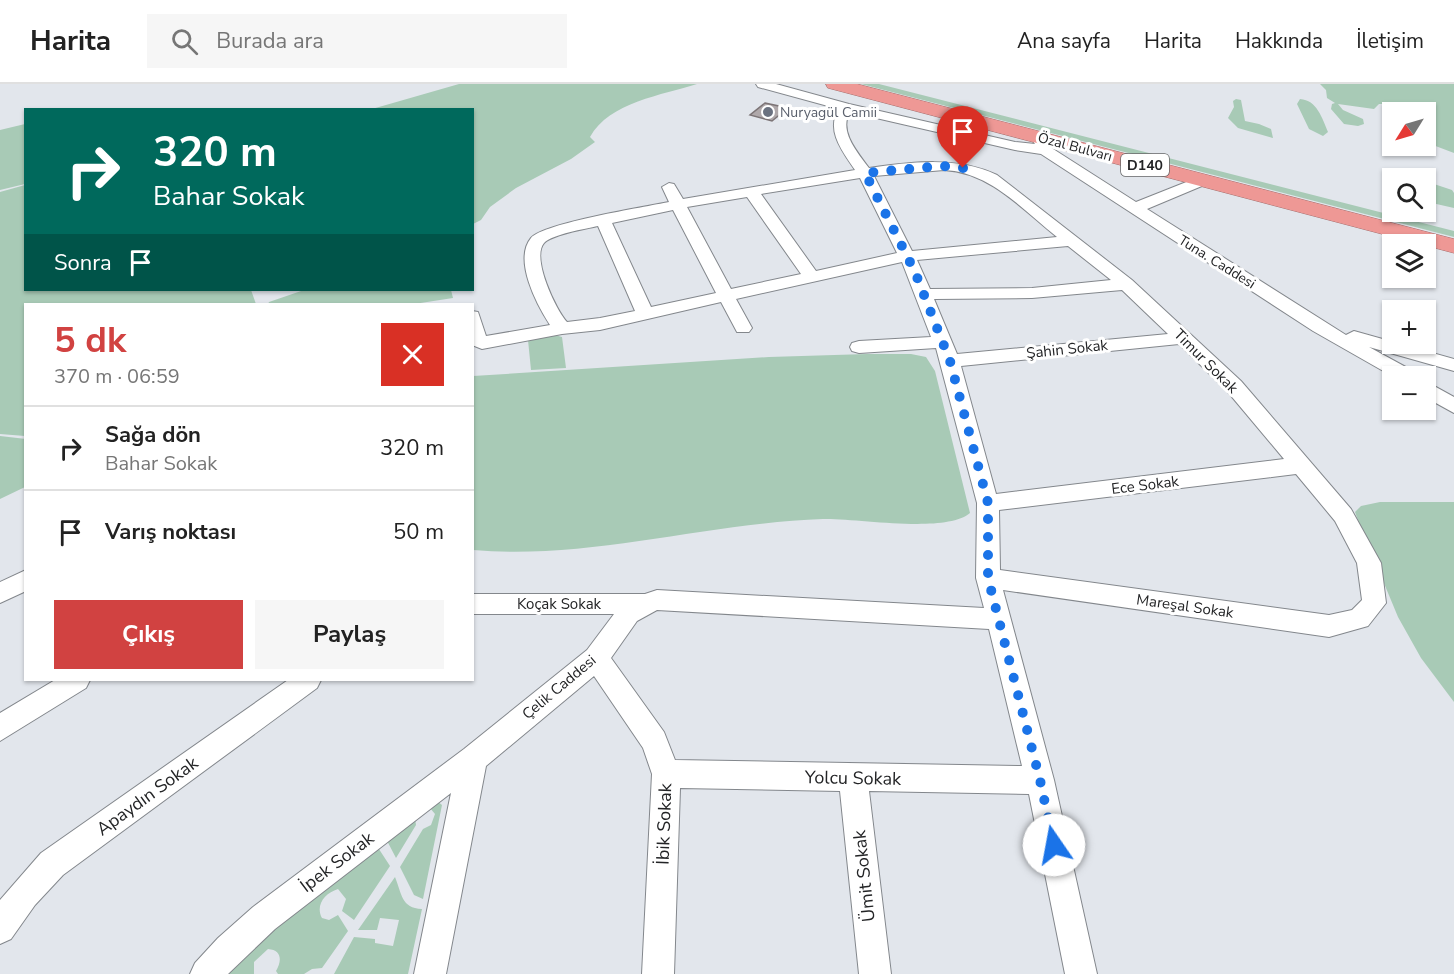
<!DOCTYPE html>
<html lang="tr">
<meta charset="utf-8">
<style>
:root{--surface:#fff;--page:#f6f6f6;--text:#222;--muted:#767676;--line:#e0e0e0;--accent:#d14241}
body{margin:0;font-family:"Nunito Sans",sans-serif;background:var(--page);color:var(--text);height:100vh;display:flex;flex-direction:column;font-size:22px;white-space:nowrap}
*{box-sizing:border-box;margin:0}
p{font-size:20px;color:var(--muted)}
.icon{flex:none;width:33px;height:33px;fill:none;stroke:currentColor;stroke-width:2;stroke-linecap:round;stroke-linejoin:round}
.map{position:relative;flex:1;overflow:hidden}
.side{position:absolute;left:24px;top:219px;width:450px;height:378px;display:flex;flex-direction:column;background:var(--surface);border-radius:0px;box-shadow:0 2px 4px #0004}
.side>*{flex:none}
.banner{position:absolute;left:24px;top:24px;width:450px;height:183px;border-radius:0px;box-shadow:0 2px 4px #0004;background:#00695c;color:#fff;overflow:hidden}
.needle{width:39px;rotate:233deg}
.controls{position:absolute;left:1382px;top:18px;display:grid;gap:12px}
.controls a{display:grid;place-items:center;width:54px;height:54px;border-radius:0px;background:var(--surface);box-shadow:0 2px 4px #0004;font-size:30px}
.pin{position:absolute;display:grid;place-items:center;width:51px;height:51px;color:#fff;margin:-62px -26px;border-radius:50% 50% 50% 0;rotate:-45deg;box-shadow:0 0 6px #0007}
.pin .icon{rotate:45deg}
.me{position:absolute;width:66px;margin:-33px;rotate:348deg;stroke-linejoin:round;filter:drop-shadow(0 0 4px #0008)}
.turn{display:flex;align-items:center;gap:21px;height:126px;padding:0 30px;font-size:27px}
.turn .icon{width:78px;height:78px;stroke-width:2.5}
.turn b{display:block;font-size:42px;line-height:51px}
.then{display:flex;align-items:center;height:57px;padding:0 30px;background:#0003;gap:12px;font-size:22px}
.round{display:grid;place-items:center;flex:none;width:63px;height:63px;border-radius:0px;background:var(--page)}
.overview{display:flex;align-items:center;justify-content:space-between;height:102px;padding:0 30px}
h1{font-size:36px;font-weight:700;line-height:45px;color:var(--accent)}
.action{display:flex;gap:12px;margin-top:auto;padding:12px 30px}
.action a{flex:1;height:69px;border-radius:0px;background:var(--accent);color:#fff;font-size:24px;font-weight:700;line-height:69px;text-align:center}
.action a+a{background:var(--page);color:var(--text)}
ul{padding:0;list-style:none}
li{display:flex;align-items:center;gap:18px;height:84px;padding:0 30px;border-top:2px solid var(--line)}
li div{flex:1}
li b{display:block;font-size:22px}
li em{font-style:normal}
header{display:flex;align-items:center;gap:36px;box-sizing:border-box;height:84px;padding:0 30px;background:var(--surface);border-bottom:2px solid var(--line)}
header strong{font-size:28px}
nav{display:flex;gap:33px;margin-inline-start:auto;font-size:21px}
.search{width:420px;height:54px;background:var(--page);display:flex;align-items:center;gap:15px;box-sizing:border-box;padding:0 21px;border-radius:0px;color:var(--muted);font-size:22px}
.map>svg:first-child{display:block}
.green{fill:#a8cab6}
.building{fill:#afa8aa;stroke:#7c7476;stroke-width:1.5}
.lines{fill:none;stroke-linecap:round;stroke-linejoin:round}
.minor-casing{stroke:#83878c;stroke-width:2}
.highway-casing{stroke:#a76f6e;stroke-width:1}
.minor{fill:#fff;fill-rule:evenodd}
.highway{fill:#ee9895;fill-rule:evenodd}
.route{stroke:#1a73e8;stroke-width:10;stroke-dasharray:0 18}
.worship-dot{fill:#6b7280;stroke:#fff;stroke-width:2}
.labels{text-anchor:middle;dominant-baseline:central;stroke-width:6;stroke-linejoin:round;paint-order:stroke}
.far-worship-label{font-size:14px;fill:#5b616d;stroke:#fff;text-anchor:start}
.far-street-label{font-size:14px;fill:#232426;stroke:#fff}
.shield{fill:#fff;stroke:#656667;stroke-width:1.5}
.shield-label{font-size:14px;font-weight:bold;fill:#232426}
.street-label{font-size:15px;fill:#232426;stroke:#fff}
.near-street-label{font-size:18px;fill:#232426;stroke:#fff}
</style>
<header>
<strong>Harita</strong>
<div class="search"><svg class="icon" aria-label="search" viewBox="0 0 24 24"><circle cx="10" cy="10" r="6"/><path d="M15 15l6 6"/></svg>Burada ara</div>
<nav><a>Ana sayfa</a><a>Harita</a><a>Hakkında</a><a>İletişim</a></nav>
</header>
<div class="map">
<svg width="1454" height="890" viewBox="0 0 1454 890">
<rect width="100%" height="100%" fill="#e2e6ec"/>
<path class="green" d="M459,0H697C663,11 609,18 590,53L595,58L571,75L516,104L490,123L481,136L473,140L472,26L372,25Z
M861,0H879L1454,147V153Z
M1320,0H1454V69L1425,58V28H1398L1387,20H1379L1374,25L1338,20L1343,26L1363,35L1364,40L1358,42L1344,40L1331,25L1332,20L1335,19L1327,14L1326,6Z
M1236,15L1241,16L1245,37L1259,40L1271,45L1273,54L1238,44L1228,34L1234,23L1233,17Z
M1300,15C1317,16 1322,34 1328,48L1323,52L1309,45L1297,20Z
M25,40V100L0,106V46Z
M1425,97L1452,106L1454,109V124L1432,119L1425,105Z
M25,101L26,206H251L256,220H26L25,352L0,350V108Z
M304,206H451L453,214L414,220H268L269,218Z
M555,251L562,253L566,284L531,286L528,256Z
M867,270H911L926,273L935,287L970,429C945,450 858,434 823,435C706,439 590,476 473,466V292L769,273Z
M0,352L26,355L25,403L0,415Z
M1380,418H1454V618L1421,574L1398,533L1359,439L1355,428L1361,422Z
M437,717L442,721L423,815L414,811L400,783L423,745L431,741L435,730L430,724L415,734L416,741L396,774L384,751Z
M375,759L390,782L354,836L342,827L346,815L338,805C325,809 315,821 322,834L329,836L338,831L348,847L322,884L312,885L304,890H278L276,887C282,877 282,866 268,865L254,878V890H229L240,874Z
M395,793C402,810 401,824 422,825L408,890H334L354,853L375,855V859L393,862L399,836L380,834L377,846H358Z"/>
<path class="building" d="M765,19L788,24L772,37L750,31Z"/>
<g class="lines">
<g class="minor-casing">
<path id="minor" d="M756,0H776L849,20L1015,58L1035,60L1030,53L1032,50H1042L1050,63L1136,118L1199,93H1209L1211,96L1209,99L1147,125L1346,251L1354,247L1454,275V287L1369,263L1413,287L1416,292H1392L1313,247L1041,70L1015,66L850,28C838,47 858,69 869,84C912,78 957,72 997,91L1132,196L1241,297L1351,425L1381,479L1386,519L1368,542L1329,553L1003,506L1054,696L1097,890H1065L1029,710L869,707L891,890H859L840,707L680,704L674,890H642L652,690L643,664L594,592L486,682L446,890H414L451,709L275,845L228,890H190L195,879L218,854L253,823L464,665L587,566L614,530H472V510H645L657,506L984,524L976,494L977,419L936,264L859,269L852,267L850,263L852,259L859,257L931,253L902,178L736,215L752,244L749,248H737L721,218L600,246L562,250L482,265L472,261V227L478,228L486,252L550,241C537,221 513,176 531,154C544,139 645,123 669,118L662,103L669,99L674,100L683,115L855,86C843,68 825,46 839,25L758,3ZM944,86C990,88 1023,126 1057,153L912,167L874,92ZM860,94L897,169L816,187L761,110ZM747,113L801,190L731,205L687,123ZM673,126L716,209L651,223L612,139ZM598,142L635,227L600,234L567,238C556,226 531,174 544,159C553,150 585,145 598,142ZM1068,162L1111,196L1032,204L930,205L917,176ZM1122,206L1168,250L957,270L934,215L1032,214ZM1179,260L1227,307L1284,375L996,410L961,282ZM1296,390L1335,437L1357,479L1362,516L1352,526L1329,531L1000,486L999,426ZM657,526L989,545L1022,682L675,676L664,648L611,574L637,537Z
M1425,297L1454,313V329L1425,313Z
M26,486V507L0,519V498Z
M55,596H90L86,604L0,657V629Z
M288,596H321L317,604L63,791L35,821L11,855L0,860V816L41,769Z"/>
</g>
<g class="highway-casing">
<path id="highway" d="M826,0H857L1454,155V169L828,4Z"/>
</g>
<use href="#minor" class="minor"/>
<use href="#highway" class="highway"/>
</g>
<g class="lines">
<path class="route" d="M963,84L942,82L865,89L915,188L950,277L988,419V494L1040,696L1054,761"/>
</g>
<circle class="worship-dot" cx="768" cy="28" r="6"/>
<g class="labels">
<g class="far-worship-label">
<text x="780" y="28">Nuryagül Camii</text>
</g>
<g class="far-street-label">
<text transform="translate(1075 63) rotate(15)">Özal Bulvarı</text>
<text transform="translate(1217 178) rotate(32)">Tuna. Caddesi</text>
</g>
<rect class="shield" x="1121" y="70" width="48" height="22" rx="4.5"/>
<g class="shield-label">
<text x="1145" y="81">D140</text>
</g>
<g class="street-label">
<text transform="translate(1067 265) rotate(-6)">Şahin Sokak</text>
<text transform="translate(1206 277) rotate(45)">Timur Sokak</text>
<text transform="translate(1145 401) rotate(-7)">Ece Sokak</text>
<text x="559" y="520">Koçak Sokak</text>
<text transform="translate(1185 522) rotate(8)">Mareşal Sokak</text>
<text transform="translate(559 603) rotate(-40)">Çelik Caddesi</text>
</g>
<g class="near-street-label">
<text transform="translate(853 694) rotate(1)">Yolcu Sokak</text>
<text transform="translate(147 712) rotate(-36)">Apaydın Sokak</text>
<text transform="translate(664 740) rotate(-88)">İbik Sokak</text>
<text transform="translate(337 778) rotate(-37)">İpek Sokak</text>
<text transform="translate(864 792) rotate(-96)">Ümit Sokak</text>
</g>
</g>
</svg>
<div class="controls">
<a><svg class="needle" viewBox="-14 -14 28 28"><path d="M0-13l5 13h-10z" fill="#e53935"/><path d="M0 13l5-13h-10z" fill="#767676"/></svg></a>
<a><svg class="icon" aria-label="search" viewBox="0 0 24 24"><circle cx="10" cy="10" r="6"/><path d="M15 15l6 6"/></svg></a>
<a><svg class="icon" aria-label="layers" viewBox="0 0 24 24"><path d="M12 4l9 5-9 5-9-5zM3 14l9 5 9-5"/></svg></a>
<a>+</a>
<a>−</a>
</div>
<div class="pin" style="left:963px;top:84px;background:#d93025"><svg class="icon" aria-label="arrive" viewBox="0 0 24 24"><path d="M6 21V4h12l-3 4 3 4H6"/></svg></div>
<svg class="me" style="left:1054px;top:761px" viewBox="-20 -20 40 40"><circle r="19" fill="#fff"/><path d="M0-13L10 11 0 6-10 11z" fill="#1a73e8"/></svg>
<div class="banner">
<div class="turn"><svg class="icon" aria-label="right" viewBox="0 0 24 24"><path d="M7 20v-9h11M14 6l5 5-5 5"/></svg><div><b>320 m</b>Bahar Sokak</div></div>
<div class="then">Sonra<svg class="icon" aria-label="arrive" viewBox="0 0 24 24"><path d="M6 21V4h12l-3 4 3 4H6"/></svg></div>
</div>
<section class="side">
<div class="overview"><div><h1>5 dk</h1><p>370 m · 06:59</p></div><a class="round" style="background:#d93025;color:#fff"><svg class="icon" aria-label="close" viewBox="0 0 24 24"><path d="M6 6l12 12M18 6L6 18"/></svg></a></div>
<ul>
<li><svg class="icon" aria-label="right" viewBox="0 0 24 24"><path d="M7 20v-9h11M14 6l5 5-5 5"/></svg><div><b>Sağa dön</b><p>Bahar Sokak</p></div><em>320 m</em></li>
<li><svg class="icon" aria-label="arrive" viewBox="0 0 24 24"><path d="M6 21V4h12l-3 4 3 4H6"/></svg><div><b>Varış noktası</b></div><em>50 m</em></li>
</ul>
<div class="action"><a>Çıkış</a><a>Paylaş</a></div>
</section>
</div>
